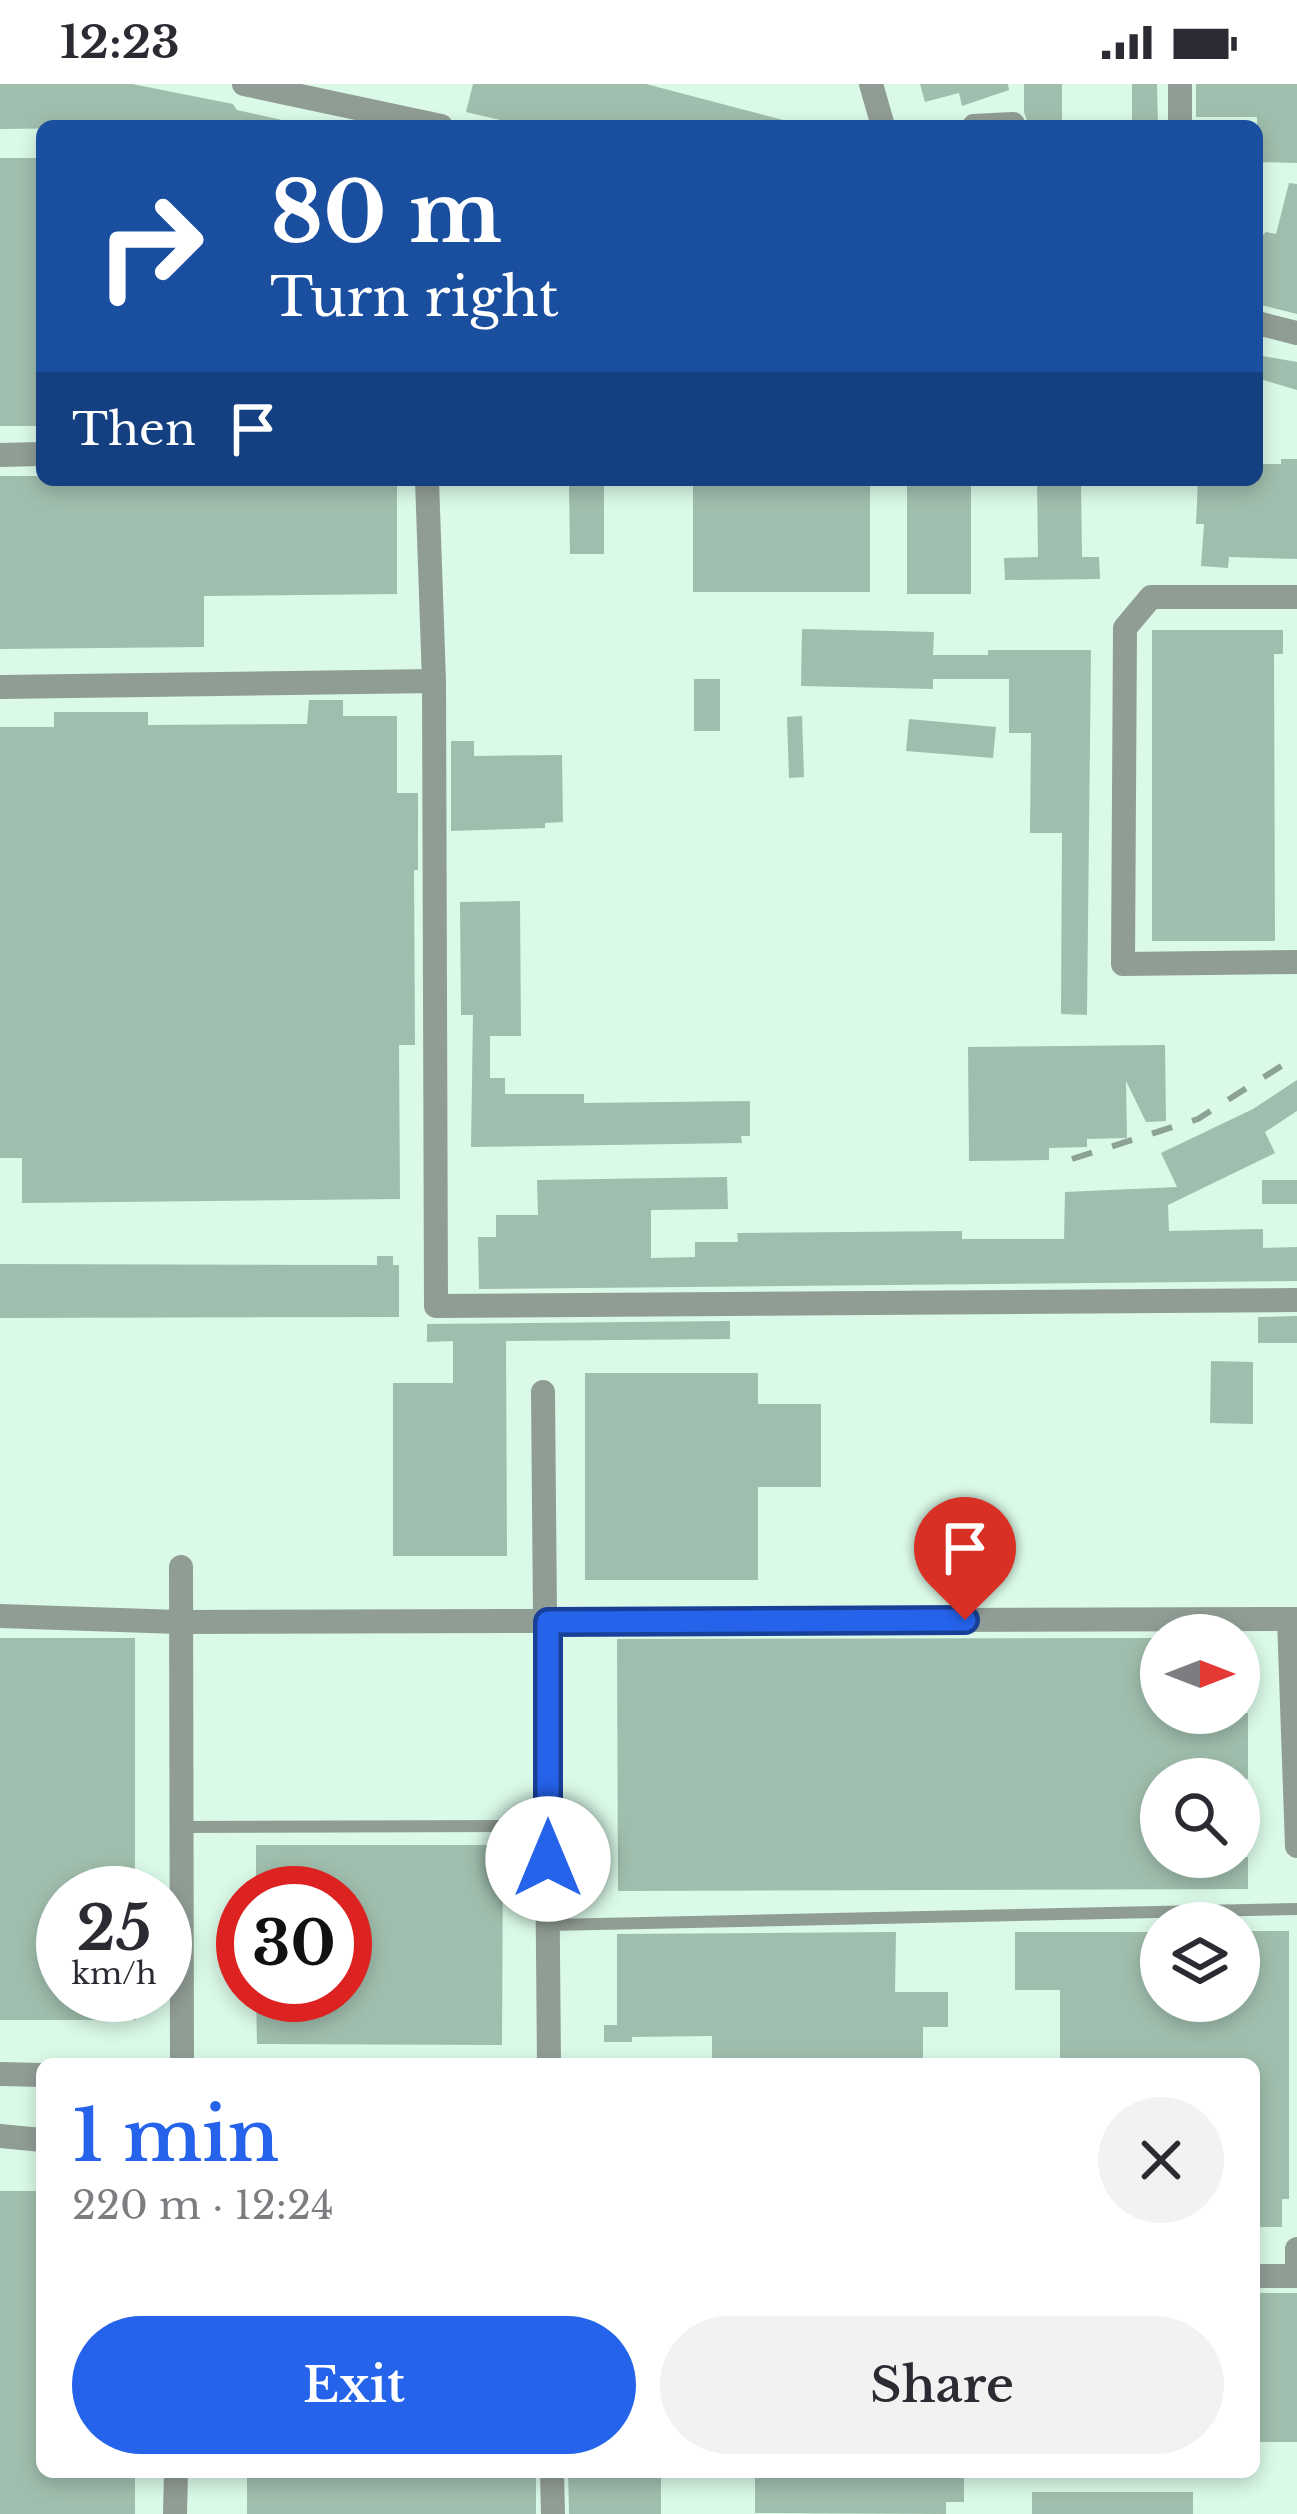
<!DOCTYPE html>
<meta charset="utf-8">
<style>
:root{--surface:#fff;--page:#f2f2f3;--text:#2b2b33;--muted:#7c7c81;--accent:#2563eb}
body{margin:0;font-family:"Libre Baskerville",serif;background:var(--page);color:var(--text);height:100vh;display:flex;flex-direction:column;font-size:45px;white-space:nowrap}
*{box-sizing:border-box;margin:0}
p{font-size:39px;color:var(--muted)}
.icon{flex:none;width:66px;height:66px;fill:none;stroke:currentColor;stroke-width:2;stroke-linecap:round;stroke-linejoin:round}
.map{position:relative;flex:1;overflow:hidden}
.side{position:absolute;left:36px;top:1974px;width:1224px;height:420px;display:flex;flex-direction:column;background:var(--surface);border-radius:18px;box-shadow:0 6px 18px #0003}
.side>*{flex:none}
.hud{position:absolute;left:36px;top:36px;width:1227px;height:366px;border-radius:18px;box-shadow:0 6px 18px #0003;background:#1a4fa0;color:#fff;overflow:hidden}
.needle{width:78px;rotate:90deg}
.fabs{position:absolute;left:1140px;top:1530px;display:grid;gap:24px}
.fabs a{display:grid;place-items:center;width:120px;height:120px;border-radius:50%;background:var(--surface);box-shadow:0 6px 18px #0003;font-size:60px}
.speed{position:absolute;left:36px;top:1782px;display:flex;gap:24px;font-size:60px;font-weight:700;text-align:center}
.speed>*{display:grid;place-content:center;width:156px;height:156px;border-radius:50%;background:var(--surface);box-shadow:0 6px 18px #0003;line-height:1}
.speed small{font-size:30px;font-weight:400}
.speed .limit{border:18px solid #d22;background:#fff;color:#111}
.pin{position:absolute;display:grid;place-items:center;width:102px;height:102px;color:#fff;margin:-123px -51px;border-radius:50% 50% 50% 0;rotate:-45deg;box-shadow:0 0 12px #0007}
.pin .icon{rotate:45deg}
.me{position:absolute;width:132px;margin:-66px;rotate:0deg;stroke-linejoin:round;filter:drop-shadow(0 0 9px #0008)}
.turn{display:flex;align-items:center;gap:42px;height:252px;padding:0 36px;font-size:54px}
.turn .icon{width:156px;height:156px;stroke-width:2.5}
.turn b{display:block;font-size:84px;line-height:102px}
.then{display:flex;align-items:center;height:114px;padding:0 36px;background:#0003;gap:24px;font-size:45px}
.round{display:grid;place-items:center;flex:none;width:126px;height:126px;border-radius:63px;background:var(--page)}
.head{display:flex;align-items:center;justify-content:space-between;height:204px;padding:0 36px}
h1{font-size:72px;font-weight:600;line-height:90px;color:var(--accent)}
.cta{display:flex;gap:24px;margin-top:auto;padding:24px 36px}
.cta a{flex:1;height:138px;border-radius:72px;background:var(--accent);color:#fff;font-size:48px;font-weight:600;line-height:138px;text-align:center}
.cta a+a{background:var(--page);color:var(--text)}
.status{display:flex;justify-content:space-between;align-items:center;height:84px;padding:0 60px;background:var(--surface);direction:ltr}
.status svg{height:33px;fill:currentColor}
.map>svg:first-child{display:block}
.building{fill:#a0bead}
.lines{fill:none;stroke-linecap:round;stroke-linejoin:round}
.service{stroke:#909d95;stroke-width:12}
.minor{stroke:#909d95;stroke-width:24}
.rail{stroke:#8ca295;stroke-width:6;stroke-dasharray:21 21;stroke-linecap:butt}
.route-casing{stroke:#184099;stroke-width:30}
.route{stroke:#2563eb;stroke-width:21}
</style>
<div class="status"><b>12:23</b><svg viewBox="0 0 49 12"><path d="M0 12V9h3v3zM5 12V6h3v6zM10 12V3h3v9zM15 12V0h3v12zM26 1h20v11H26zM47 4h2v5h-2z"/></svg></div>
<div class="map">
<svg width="1297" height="2430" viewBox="0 0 1297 2430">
<rect width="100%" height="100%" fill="#daf9e7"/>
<path class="building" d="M0,0H132L233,20L237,26L282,36V42L0,45Z
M473,0H646L783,36L782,42H526L466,28Z
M920,0H1008L1009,6L962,22L959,9L925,18Z
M1024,0H1062V42H1029L1024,28Z
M1132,0H1157L1158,42H1132Z
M1196,0H1297V79L1257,78V33H1196Z
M0,74H36L39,342H0Z
M1289,99L1297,100V230L1257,220V157L1266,148L1276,150Z
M1257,271L1297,278V306L1257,294Z
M1281,375H1297V475L1229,473L1228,484L1201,482L1204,440H1196L1198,396H1257V380H1281Z
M0,392H42V396H397V510L204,512V563L0,565Z
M693,396H870V508H693Z
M907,396H971V510H907Z
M1037,396H1081L1082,473H1099L1100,495L1005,496L1004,474L1038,473Z
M569,401H604V470H570Z
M802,545L934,548L933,571H988V566H1091L1087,931L1061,930L1062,749H1030L1031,649H1009V595H933V605L801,602Z
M1152,546H1283V570H1274L1275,857H1152Z
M694,595H720V647H694Z
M309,616H343V632H397V709H418V786H414L415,961H399L400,1115L22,1119V1074H0V643H54V628H148V641L307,640Z
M802,632L804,693L789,694L787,633Z
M909,635L996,643L993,674L906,667Z
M451,657H474V672L562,671L563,738L545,739V744L451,747Z
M520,817L521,952H490V994H505V1010H584V1019L750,1017V1052H741L742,1059L471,1063L473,931H461L460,818Z
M1165,961L1166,1037L1146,1038L1126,997L1127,1054L1087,1055V1063L1049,1064V1076L969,1077L968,963Z
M1297,996V1027L1265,1048L1275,1069L1168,1121L1169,1147L1263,1145V1164L1297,1163V1197L479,1205L478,1153H496V1131H538L537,1096L727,1093L728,1125L651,1126V1174L695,1173V1158H738L737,1149L962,1147V1155H1064L1065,1108L1177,1103L1161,1069L1253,1025Z
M1262,1096H1297V1120H1262Z
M377,1172H393V1181H399V1233L0,1234V1180L377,1181Z
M1297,1232V1259H1258V1233Z
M730,1237V1255L506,1257L507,1472H393V1299H453V1257L427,1258V1240Z
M1211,1277L1253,1278V1340L1210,1339Z
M585,1289H758V1320H821V1403H758V1496H585Z
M0,1554H135V1809H63V1911H135L136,1936H0Z
M1161,1554V1629H1248V1695H1161V1773H1248V1805L618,1807L617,1555Z
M256,1761H503L502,1961L257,1960L256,1911H345V1809H256Z
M1239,1847H1289V2115H1282V2143H1254V1980H1060V1906H1015V1848H1161V1917H1239Z
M896,1848L895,1908H948V1943H923V1980H712V1952L632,1953V1958H604V1941H617V1850Z
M0,2107H42V2388H135V2430H0Z
M1259,2209H1297V2358H1259Z
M247,2388H536V2430H247Z
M568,2388H661V2430H569Z
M755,2388H964V2418H946V2430L755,2429Z
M1032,2408H1193V2430H1032Z"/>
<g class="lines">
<path class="service" d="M180,1743L546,1742
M549,1841L1297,1825"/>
<path class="minor" d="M244,0L441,42
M871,0L883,42
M1180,0V42
M974,42L1013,40
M1257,239L1297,249
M0,371L42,370
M1297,513H1151L1125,544L1123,880L1297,878
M434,597L436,1222L1297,1216
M0,603L434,597L427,396
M543,1308L549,1980
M181,1483L182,1980
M0,1532L179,1538L1297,1535
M1289,1535L1297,1762
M0,1990L42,1991
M0,2052L42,2056
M1254,2192H1297V2165
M552,2388L553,2430
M175,2430L176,2388"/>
<path class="rail" d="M1072,1075L1198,1035L1297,972"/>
</g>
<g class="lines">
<g class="route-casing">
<path id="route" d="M548,1775V1538L965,1536"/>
</g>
<use href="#route" class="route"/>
</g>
</svg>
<div class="fabs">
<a><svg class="needle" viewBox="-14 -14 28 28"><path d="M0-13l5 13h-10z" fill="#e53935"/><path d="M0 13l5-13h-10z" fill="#7c7c81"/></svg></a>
<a><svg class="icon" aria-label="search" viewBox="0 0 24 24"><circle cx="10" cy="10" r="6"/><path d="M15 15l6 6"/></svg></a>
<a><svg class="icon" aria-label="layers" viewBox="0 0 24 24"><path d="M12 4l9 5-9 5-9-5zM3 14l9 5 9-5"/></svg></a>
</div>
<div class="speed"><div>25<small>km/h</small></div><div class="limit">30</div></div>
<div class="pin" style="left:965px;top:1536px;background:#d93025"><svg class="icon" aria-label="arrive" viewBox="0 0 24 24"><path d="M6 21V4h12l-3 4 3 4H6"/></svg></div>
<svg class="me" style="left:548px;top:1775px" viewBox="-20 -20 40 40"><circle r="19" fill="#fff"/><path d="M0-13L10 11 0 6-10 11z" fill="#2563eb"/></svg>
<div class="hud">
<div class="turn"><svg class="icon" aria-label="right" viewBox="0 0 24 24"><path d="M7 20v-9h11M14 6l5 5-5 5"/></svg><div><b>80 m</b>Turn right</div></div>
<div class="then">Then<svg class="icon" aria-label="arrive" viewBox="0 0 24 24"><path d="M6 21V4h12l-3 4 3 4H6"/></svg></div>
</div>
<section class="side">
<div class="head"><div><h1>1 min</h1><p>220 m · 12:24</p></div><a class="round"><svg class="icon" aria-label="close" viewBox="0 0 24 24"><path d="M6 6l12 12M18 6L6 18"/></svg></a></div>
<div class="cta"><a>Exit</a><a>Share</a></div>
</section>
</div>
